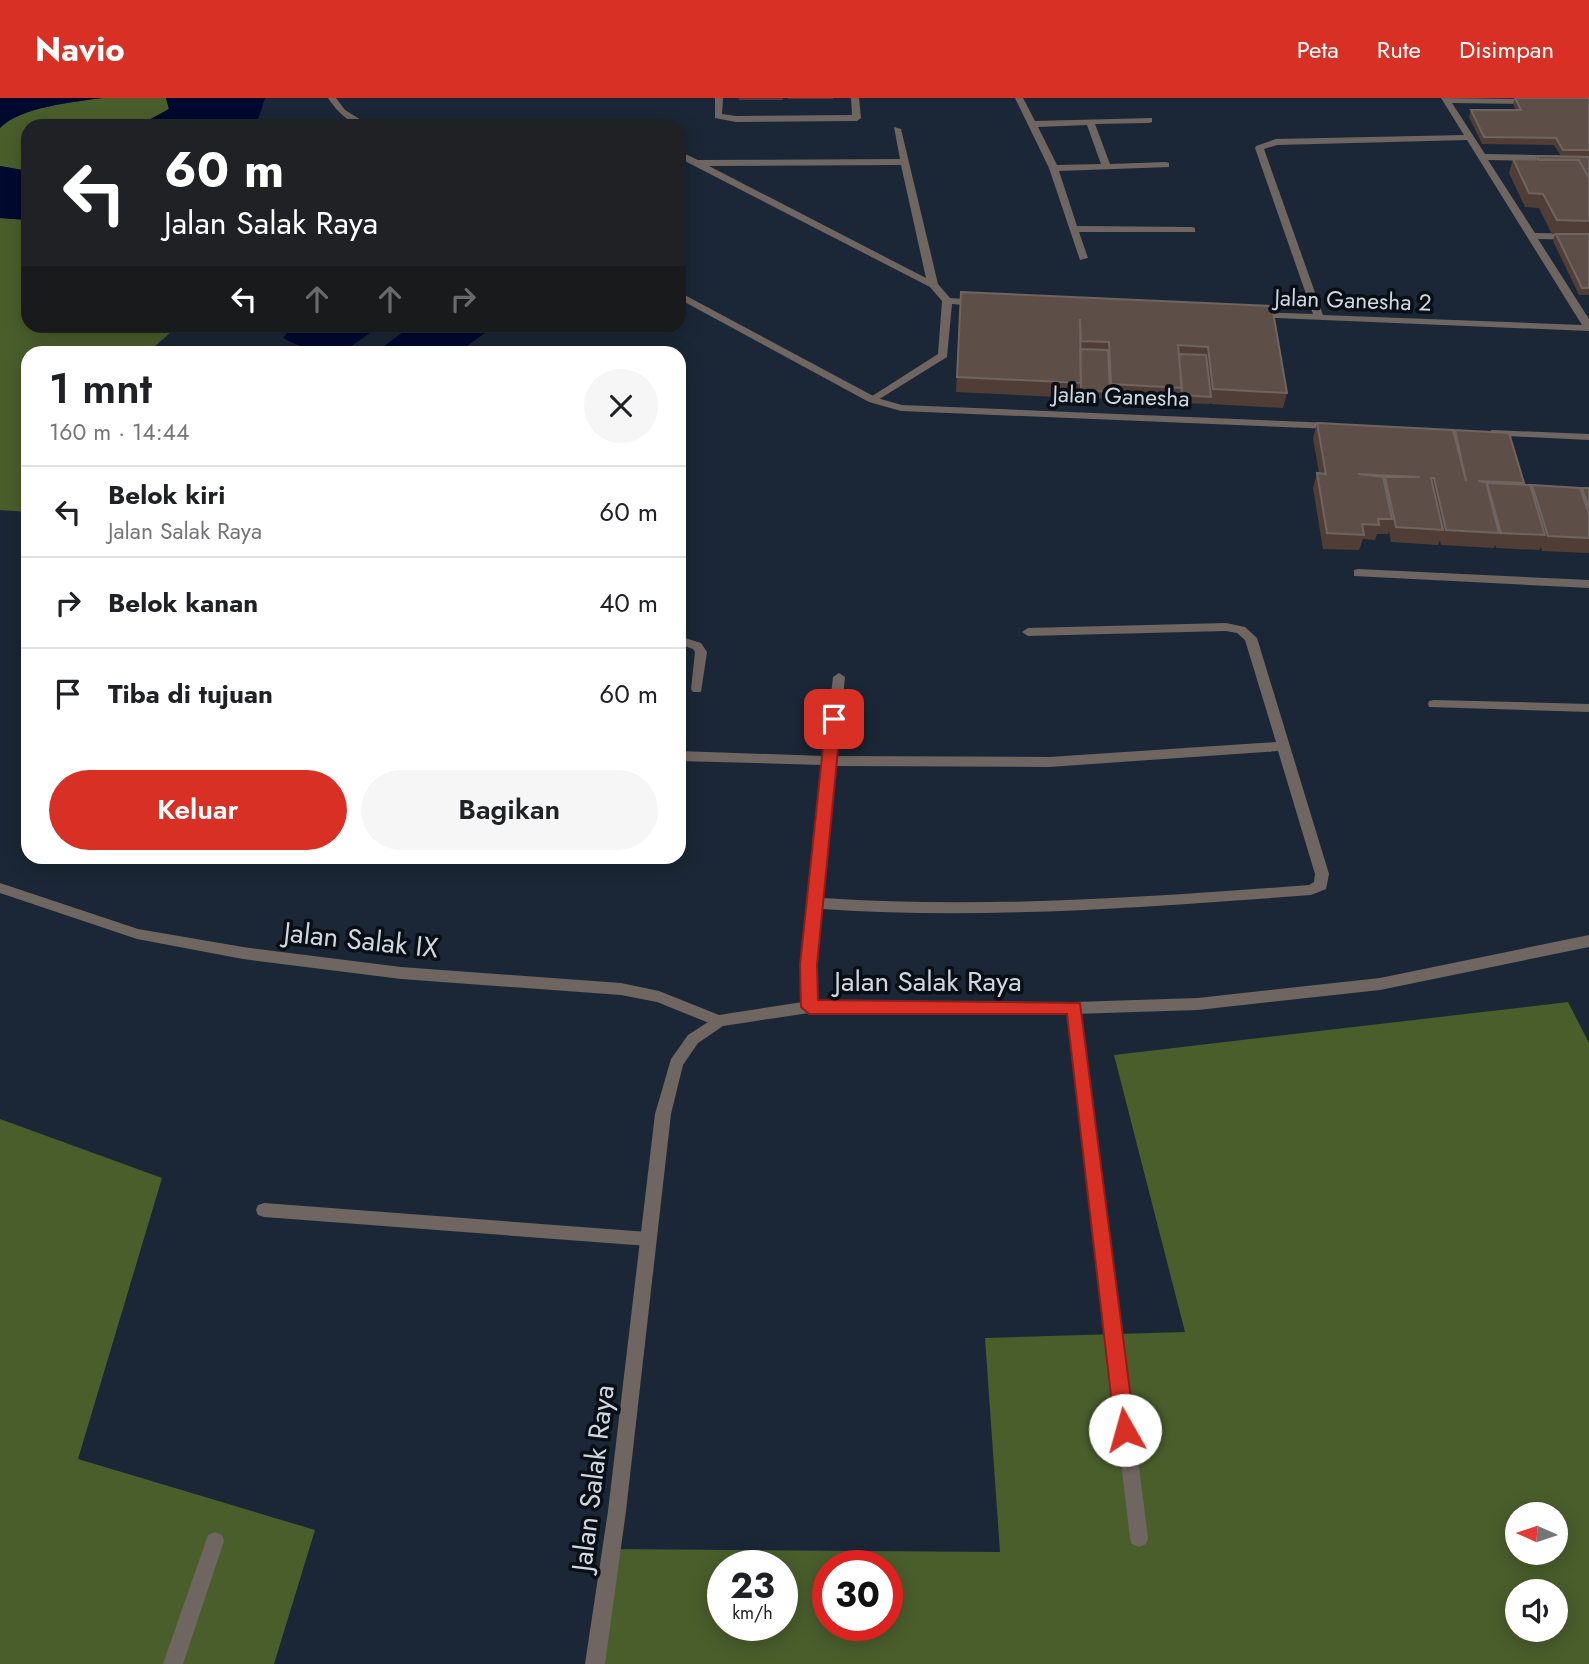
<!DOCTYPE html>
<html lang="id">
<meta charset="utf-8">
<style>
:root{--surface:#fff;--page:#f6f6f6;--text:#202124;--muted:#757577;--line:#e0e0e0;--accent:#d93025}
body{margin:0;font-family:Jost,sans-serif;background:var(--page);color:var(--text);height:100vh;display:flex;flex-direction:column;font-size:26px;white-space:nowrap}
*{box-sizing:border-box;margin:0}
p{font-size:23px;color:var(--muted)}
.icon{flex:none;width:38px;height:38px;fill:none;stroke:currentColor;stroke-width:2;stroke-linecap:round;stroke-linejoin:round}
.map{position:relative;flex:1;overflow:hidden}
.side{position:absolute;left:21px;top:248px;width:665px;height:518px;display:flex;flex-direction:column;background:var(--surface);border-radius:21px;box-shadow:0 4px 18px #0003}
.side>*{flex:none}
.banner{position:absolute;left:21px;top:21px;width:665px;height:214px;border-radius:21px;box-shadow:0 4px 18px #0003;background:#202124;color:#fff;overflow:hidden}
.needle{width:46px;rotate:273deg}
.buttons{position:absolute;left:1505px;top:1404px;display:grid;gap:14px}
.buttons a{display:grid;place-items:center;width:63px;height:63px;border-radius:50%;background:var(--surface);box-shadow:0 4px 18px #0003;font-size:35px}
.speed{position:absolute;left:707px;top:1452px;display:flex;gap:14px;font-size:35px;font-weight:700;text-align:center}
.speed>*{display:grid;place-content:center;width:91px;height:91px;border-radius:50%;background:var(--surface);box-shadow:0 4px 18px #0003;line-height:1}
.speed small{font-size:18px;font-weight:400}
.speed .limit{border:10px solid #d22;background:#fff;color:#111}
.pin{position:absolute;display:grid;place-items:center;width:60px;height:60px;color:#fff;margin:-30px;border-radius:14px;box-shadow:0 4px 10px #0006}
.me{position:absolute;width:77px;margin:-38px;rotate:353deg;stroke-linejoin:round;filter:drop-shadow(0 0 5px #0008)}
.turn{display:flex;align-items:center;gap:24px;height:147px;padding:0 28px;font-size:32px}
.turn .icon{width:91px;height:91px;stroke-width:2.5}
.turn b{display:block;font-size:49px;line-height:60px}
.lanes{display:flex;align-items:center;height:66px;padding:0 28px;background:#0003;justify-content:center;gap:35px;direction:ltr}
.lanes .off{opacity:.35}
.round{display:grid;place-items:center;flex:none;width:74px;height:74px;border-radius:37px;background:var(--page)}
.headline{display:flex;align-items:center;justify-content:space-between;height:119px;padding:0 28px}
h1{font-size:42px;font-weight:600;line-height:52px}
.button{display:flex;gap:14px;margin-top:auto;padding:14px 28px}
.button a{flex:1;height:80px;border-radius:42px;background:var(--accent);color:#fff;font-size:28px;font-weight:600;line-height:80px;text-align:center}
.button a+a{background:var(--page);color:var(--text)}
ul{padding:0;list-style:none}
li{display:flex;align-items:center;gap:21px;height:91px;padding:0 28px;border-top:2px solid var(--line)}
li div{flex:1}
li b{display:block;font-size:26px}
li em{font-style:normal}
header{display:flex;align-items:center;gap:42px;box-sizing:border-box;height:98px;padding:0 35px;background:var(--accent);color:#fff}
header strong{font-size:33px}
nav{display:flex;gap:38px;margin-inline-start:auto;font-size:24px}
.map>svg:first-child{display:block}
.forest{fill:#4a5e2c;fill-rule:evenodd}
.water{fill:#01092f}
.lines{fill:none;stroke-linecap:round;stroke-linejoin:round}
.minor{fill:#706661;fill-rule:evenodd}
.tertiary{fill:#706661;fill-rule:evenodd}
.wall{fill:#503e36}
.building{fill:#5d4f48;stroke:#6f6460;stroke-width:2}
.route{fill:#d93025;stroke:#8d1f18;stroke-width:2}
.labels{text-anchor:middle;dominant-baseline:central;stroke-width:7;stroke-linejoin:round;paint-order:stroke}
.far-street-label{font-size:23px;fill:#cfd7e1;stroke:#0a0f16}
.street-label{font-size:28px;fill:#cfd7e1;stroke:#0a0f16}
</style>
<header>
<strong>Navio</strong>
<nav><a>Peta</a><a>Rute</a><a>Disimpan</a></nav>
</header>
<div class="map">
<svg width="1589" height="1566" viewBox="0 0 1589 1566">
<rect width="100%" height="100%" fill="#1b2736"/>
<path class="forest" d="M102,0H166L169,11L138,28H28V73L0,68V30C20,9 74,4 102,0Z
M0,120L28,122V228H178L147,255L28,256V414L0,412Z
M1568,904L1589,945V1566H594L612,1451L1000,1454L985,1240L1185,1234L1114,957ZM1517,1416H1556V1454H1517ZM723,1468H782V1528H723ZM828,1468H887V1528H828ZM1517,1493H1556V1531H1517Z
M0,1021L162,1080L78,1361L315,1432L274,1566H0Z"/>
<path class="water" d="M0,0H102C74,4 20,9 0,30Z
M166,0H265L256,28H138L169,11Z
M0,68L28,73V122L0,120Z
M293,228H380C336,259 333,265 283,240Z
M411,228H463L486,234L458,255H375Z"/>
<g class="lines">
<path class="minor" d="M715,0H723L722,16L736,18L852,17L851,0H859L861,20L857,23L736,24L715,20Z
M1015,0H1023L1035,23L1152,20V24L1149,25L1095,26L1110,66L1166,64L1169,65V69L1059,73L1077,128L1192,129L1195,130V134H1079L1088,160L1080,162L1049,70ZM1087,27L1101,66L1057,67L1038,29Z
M1441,0L1536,1V5L1533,6L1452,5L1485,56L1589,58V64L1488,62L1535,135L1589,136V142L1538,141L1589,221V233L1252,219L1251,217L1256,214L1313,216L1255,50L1256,48L1276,41L1464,37ZM1467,42L1582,227L1323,217L1264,51L1277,47Z
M595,25L607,28H591Z
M894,29L901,31L938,186L950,200L977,202L982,205L977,208L952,206L947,259L873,305L868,302L869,300L938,256L942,203L930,189L679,60V53L698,62L900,61ZM901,67L926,180L709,68Z
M1358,471L1589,482V490L1354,478V472Z
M1226,525L1245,529L1257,540L1329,776L1326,791L1311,797C1148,809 986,822 822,811L816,867V909L814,913H804L802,909V867L823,667L679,663V653L824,658L833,579L839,575L845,579L837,658L1049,659L1276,644L1245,542L1237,535L1226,533L1028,538L1022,534L1028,530ZM1278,653L1315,776L1314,784L1309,787C1147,799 985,811 823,800L836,668L1049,669Z
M679,538L701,545L707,554L701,594H693L691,591L695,554L693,551L679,546Z
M1434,602L1589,606V614L1429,609L1428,606L1429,603Z
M0,785L138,831L243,849L401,869L621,885L659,893L724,919L726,923L724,927L719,929L657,904L621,897L401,881L243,861L137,841L0,795Z
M1074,904L1079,906L1081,910L1148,1440L1146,1446L1139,1449L1132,1446L1130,1440L1067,910L1069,906Z
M264,1105L648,1134L654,1136L656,1141L654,1146L648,1148L264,1119L258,1117L256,1112L258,1107Z
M215,1434L222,1437L224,1443L183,1566H163L206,1443L208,1437Z"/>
<path class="tertiary" d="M328,0H336L345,12L371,28C351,28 339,16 328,0Z
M679,194L877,300L902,307L1332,325L1337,328L1332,331L901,313L869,304L679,201Z
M1492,332L1589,336V342L1488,337L1487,335Z
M1589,837V849L1380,892L1198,912L1074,916L809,915L723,928L698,945L683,967L671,1016L626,1413L605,1566H585L608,1413L655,1016L671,961L688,937L719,917L809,903L1074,904L1198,900L1380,880Z"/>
</g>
<path class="wall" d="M739,0H783V2H739Z
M788,0H833V1H788Z
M1506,0H1589V197H1579L1553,143L1555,136H1552L1539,110L1525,109L1509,75L1513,61L1536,62L1537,58H1561L1554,47L1482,46L1469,19L1471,12H1516L1513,6L1515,0Z
M961,194L1272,208L1287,295L1283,310L1211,306L1210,304V306L1180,305V301L1179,305L1109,301V298V301L1080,300V293L1079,300L956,294Z
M1317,325L1454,335L1455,332L1524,385L1523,387L1531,390L1532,387L1581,392L1582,390H1589V455L1542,453L1541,449L1539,452L1496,450L1495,446L1494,450L1441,447L1440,442L1438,447L1391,444L1389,433L1388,436H1377L1375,442L1363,441L1359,452L1323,451L1313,390L1317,375H1319L1313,340Z"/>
<path class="building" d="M1515,0H1589V52H1563L1556,40L1484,39L1471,12H1521Z
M1537,58L1589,59V80L1579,62H1539Z
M1513,61L1579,62L1589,80V123L1557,122L1543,96L1529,95Z
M1556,136H1589V190H1582Z
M961,194L1272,208L1287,295L1213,291L1208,249L1178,247L1182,290L1111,286L1109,244L1081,243L1080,221L1081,285L957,279Z
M1080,251L1108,252L1110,294L1081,292Z
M1179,256L1206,257L1211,299L1182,297Z
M1317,325L1453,332L1466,383L1455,332L1509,335L1524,385L1478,383L1486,384L1499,435L1446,432L1434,380H1431L1443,432L1396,429L1385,379H1420L1358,376L1383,379L1392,421H1378L1379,427L1362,426L1364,437L1327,435L1317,375L1326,376Z
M1487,385L1530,387L1545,437L1501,435Z
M1532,387L1580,390L1589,416V440L1548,438Z
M1582,390H1589V410Z"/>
<path class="route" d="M834,616L841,621L817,867L818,902L1080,905L1135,1332L1132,1339L1125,1342L1118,1339L1115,1332L1067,916H809L801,909L800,867L826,621Z"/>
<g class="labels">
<g class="far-street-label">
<text transform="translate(1353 202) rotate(2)">Jalan Ganesha 2</text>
<text transform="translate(1121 298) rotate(2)">Jalan Ganesha</text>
</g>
<g class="street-label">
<text transform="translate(361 842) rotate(6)">Jalan Salak IX</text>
<text x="928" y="883">Jalan Salak Raya</text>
<text transform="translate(593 1380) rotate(-83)">Jalan Salak Raya</text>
</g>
</g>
</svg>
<div class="buttons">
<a><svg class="needle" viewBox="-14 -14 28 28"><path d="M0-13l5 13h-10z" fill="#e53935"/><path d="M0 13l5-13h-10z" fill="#757577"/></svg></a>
<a><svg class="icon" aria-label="sound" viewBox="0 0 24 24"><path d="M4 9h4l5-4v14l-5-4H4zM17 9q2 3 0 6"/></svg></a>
</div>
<div class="speed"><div>23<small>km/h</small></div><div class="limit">30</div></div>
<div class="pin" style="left:834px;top:621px;background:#d93025"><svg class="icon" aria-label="arrive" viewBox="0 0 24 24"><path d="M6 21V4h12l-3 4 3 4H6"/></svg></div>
<svg class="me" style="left:1125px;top:1332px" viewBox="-20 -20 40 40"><circle r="19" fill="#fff"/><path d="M0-13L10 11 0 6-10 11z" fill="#d93025"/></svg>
<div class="banner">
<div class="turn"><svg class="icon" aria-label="left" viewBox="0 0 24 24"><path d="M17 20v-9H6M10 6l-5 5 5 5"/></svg><div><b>60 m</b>Jalan Salak Raya</div></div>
<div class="lanes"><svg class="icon" aria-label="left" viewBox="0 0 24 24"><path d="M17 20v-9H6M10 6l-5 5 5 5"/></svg><svg class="icon off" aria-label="ahead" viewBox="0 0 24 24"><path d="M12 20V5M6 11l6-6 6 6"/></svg><svg class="icon off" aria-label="ahead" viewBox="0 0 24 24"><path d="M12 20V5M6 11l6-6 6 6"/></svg><svg class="icon off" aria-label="right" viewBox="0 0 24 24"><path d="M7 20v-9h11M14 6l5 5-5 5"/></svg></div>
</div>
<section class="side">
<div class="headline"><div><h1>1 mnt</h1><p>160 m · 14:44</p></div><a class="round"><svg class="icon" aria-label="close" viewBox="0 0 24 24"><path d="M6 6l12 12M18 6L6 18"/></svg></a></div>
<ul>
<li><svg class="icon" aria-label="left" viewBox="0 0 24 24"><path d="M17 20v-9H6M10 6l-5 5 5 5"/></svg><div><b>Belok kiri</b><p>Jalan Salak Raya</p></div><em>60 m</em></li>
<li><svg class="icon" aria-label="right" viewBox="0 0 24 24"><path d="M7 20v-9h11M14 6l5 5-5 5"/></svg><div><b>Belok kanan</b></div><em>40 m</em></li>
<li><svg class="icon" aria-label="arrive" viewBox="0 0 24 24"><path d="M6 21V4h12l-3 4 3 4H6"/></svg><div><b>Tiba di tujuan</b></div><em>60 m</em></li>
</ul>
<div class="button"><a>Keluar</a><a>Bagikan</a></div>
</section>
</div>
